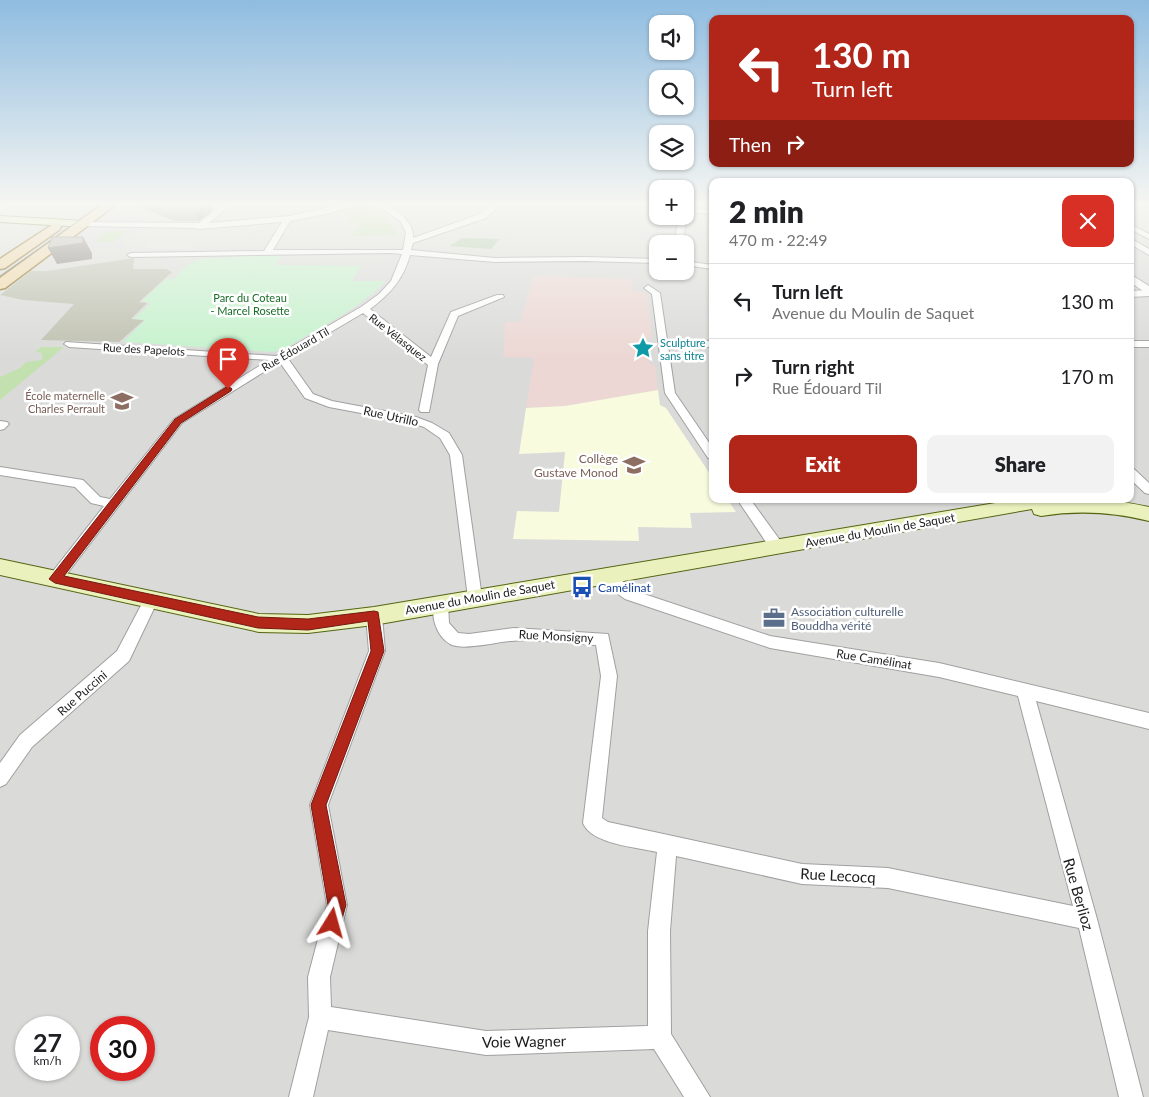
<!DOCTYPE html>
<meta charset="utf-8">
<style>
:root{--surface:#fff;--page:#f2f2f2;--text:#202124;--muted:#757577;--line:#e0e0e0;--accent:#b12618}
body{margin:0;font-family:Lato,sans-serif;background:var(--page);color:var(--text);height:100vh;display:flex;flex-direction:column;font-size:19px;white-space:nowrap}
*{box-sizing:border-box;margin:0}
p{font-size:16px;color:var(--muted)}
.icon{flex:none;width:28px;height:28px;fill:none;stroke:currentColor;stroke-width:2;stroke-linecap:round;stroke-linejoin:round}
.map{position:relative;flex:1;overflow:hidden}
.side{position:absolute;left:709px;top:178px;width:425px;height:325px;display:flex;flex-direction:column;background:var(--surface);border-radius:10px;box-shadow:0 1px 4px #0004}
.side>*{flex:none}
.banner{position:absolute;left:709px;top:15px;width:425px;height:152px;border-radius:10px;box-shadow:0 1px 4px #0004;background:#b12618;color:#fff;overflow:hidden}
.tools{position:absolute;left:649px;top:15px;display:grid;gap:10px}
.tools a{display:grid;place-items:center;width:45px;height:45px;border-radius:10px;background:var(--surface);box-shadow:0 1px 4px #0004;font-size:25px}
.speed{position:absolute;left:15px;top:1016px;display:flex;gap:10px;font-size:25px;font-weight:700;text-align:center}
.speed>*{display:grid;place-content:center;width:65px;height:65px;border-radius:50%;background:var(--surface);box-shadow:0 1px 4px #0004;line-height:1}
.speed small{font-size:12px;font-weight:400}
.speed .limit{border:8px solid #d22;background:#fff;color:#111}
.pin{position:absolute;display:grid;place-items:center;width:42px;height:42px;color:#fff;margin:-51px -21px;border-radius:50% 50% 50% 0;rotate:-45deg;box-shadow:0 0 5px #0007}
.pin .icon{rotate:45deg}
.me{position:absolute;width:55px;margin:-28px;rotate:8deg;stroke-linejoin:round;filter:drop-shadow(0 0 4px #0008)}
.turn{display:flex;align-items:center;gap:18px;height:105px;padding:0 20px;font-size:22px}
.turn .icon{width:65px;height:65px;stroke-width:2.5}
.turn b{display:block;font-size:35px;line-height:42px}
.then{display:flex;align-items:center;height:48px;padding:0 20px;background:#0003;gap:10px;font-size:19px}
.round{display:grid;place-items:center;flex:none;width:52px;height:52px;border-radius:10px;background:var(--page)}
.head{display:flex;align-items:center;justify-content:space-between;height:85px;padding:0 20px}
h1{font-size:30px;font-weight:800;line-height:38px}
.button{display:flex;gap:10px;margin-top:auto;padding:10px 20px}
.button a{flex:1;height:58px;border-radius:10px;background:var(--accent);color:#fff;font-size:20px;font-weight:800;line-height:58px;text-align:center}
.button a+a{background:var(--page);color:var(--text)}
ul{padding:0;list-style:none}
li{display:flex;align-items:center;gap:15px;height:75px;padding:0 20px;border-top:1px solid var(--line)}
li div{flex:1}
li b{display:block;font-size:19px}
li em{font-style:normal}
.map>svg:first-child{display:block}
.residential{fill:#dadad9;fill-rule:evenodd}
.commercial{fill:#ecd7d4}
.education{fill:#f8fbde}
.construction{fill:#bec0b0}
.grass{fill:#c3e1af}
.forest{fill:#a5c79d}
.park{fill:#c5f2cd}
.parking{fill:#e0e0e0}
.plaza{fill:#d9d8e2;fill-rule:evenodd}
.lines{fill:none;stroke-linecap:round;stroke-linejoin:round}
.minor-casing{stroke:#a0a0a0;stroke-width:2}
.tertiary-casing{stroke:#a0a0a0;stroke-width:2}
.secondary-casing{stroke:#546512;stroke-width:2}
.primary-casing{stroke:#836812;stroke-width:3}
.minor{fill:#fff;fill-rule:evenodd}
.tertiary{fill:#fff;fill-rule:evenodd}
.secondary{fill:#eaf1bd;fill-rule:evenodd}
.primary{fill:#f0d7a5;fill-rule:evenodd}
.tram{stroke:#6a6a6a;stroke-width:1}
.wall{fill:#9f9a95}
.shaded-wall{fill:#827d79}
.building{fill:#b9b3ad;stroke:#827d79}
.route{fill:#b12618;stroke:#731910}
.labels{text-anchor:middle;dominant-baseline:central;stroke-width:5;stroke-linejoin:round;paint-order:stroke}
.far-park-label{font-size:11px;fill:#186d27;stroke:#fff}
.far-street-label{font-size:11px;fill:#1c1c1c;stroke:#fff}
.far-culture-label{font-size:11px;fill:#0d838f;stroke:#fff;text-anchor:start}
.far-education-label{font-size:11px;fill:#785e54;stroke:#fff;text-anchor:end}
.street-label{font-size:12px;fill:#1c1c1c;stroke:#fff}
.education-label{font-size:12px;fill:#785e54;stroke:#fff;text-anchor:end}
.transit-label{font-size:12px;fill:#164399;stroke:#fff;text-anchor:start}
.service-label{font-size:12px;fill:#4e5e75;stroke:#fff;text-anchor:start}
.near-street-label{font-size:15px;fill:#1c1c1c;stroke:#fff}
</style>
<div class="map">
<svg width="1149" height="1097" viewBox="0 0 1149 1097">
<rect width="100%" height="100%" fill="#eceae3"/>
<path class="residential" d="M0,203H657L658,216H685V203H712V499H1130V203H1149V1097H0ZM658,244H685V271H658ZM26,1028H69V1070H26ZM101,1028H144V1070H101Z"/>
<path class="commercial" d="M534,276L632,279L633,290L647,294L652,337L647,339V342L650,364L655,365L658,390L565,406L526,408L534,358L503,357L505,322H520Z"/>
<path class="education" d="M658,390L660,405L666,408L712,477V499H727L736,512L690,513L692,528L638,527L639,541L513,539L517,511L559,512L565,452L519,454L526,408L565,406Z"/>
<path class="construction" d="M134,258L133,269H166L172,272L139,302L147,303L131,319L144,320L119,342L41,340L74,304L23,300L0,295L31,271H47Z"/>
<path class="grass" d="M361,205C376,207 393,220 397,235L352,236L360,223H346L350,217H327L325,215Z
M107,231H128L114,242H93Z
M41,347H64L0,400V377L20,368L26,362L42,360V353L35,352Z"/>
<path class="forest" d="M462,238L499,239L491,249L450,246Z"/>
<path class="park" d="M248,254H283L275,265L361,266L352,281H386C357,310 319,328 284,349L273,352L123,342L145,320L134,319L151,303L142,301L166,279H174C179,274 185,266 192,263C209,254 230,261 248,254Z"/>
<path class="parking" d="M149,241L194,242L192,245L195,247L193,250L143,248Z"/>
<path class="plaza" d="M121,203H123L105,215L117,214L127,206L120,207L131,203H180L150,205L131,211L139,212L134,215L139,220L199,221L218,208L201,224L100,222L95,220L115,204Z
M89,227H99L140,228L120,243L127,244L122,248L84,246L60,249ZM107,231H127V232L114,242H94Z"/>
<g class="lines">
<g class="minor-casing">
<path id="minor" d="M7,203H16L0,212V207Z
M225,203H233L209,223L290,216L349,203H361L326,214L290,221L273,250H403L406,232L400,221L374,203C390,203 415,220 413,238L480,214L494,203H502L486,218L413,243L411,250L495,258L585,257L658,259V263L585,261L495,262L410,255C403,280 390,294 370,309L431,357L451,312L497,295H503L504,297L458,316L438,364L429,412H421L419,410L428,365L363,313L285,359L289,360L313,394L332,401L416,417L432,423L449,433L462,455L482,598L480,602L475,604L470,602L468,598L450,455L440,438L424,427L409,422L329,407L305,398L281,364L278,363L182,423L60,583L55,584L50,583L48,579L50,575L104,506L91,503L75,487L0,475V467L83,480L100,497L110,499L174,419L269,360L69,347L64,344L66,342L276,356L361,307L379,294L391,281L402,254L390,253L131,257L127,255L131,253L264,251L282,222L199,229L196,228L84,226L80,224L84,222L199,223Z
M685,208L712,210V214L685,212Z
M685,215L686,216L683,244H675L678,216Z
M1130,224L1149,234V239L1130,229Z
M1130,238L1149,249V255L1130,244Z
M685,261L712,265V269L685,265Z
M648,285L660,293L667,340L712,341V347L668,346L675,393L712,447V459L708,458L665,393L652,294L644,288Z
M1149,290V296L1130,297V291Z
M1130,341H1149V347H1130Z
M0,421L7,422L9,424L4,429L0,430Z
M1130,468L1134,469L1149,483V494L1145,493L1130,479Z
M737,499H750L782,543L784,547L782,551H772Z
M609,571C613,572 629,587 635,591L770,636L939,663L1149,713V729L1036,701L1097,919L1143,1097H1119L1079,928L888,888L802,884L676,856L670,931L671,1034L710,1097H684L654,1049L486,1055L328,1030L313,1097H289L309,1017L308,977L327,905L310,805L369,651L366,616L369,612L374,610L379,612L382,616L385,651L328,805L347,905L330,977L331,1007L486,1031L648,1026V931L657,852C636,847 591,844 583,823L601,676L596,645C571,644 536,638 511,641C496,642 463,651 450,644C436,636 429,614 436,600L441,598L446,600L448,604L449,623L458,633L469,634L514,628L608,634L617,676L602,818L608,822L802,864L888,868L1073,906L1018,696L939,677L770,648L625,599C615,592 608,587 602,576L604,572Z
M151,594L156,596L158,600L129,661L32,747L6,784L0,787V763L20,735L117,651L146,596Z"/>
</g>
<g class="tertiary-casing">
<path id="tertiary" d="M1130,274L1149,286V295L1130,282Z"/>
</g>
<g class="secondary-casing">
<path id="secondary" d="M0,216L84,221L89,224L84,227L0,222Z
M1019,499C1063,499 1105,497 1149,507V521C1113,512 1078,510 1041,516L1034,514L1032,509L374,625L308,633L259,632L0,575V559L259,614L308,615L374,607Z"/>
</g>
<g class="primary-casing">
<path id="primary" d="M104,203H118L5,288L0,289V278Z
M55,223L59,224L61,227L59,230L5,268L0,269V259Z"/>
</g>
<use href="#minor" class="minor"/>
<use href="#tertiary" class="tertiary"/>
<use href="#secondary" class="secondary"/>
<use href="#primary" class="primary"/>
<path class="tram" d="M0,276L104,203"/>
</g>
<path class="wall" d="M141,203H214L211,206L212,211L199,221H175L144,209Z"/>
<path class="shaded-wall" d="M207,203H214L211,206L212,211L199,221L195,213Z
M83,237L92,253V259L57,264L48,248Z"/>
<path class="building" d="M146,203H209L195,213H172Z
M52,237H83V243L48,248Z"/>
<linearGradient id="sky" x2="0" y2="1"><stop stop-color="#8fbce0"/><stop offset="0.57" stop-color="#f6f6f2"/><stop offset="1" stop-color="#f6f6f2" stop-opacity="0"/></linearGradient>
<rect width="1149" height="357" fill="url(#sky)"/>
<path class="route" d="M228,386L232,389L231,391L181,423L64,576L258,617L308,619L374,611L378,612L384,651L326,805L346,905L339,929L332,932L326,929L324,923L328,905L311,805L371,651L368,621L308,630L258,628L55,583L49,579L175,419Z"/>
<defs>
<g id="sight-bare" transform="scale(1.725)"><path d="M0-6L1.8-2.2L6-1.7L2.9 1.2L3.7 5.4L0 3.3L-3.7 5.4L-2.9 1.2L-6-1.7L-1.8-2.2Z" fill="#0f9aa8" stroke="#fff" stroke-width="2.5" paint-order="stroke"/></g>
<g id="school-bare" transform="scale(1.725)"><path d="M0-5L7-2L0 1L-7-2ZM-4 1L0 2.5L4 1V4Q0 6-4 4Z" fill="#8d6e63" stroke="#fff" stroke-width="2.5" paint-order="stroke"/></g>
<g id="bus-bare" transform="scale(1.725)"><path d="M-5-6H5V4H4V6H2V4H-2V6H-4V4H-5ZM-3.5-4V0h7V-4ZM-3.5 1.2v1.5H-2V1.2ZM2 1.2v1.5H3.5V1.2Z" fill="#1a4fb4" stroke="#fff" stroke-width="2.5" paint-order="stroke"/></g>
<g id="office-bare" transform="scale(1.725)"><path d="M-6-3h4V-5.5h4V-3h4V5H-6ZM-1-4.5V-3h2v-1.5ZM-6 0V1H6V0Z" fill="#5c6f8a" stroke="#fff" stroke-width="2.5" paint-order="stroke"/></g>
</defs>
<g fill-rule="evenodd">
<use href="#sight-bare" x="643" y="348"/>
<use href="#school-bare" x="122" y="401"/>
<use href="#school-bare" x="634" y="465"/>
<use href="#bus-bare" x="582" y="587"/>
<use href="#office-bare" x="774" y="618"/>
</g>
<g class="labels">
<g class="far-park-label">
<text x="250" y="297">Parc du Coteau<tspan x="250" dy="13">- Marcel Rosette</tspan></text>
</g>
<g class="far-street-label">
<text transform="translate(398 337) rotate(38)">Rue Vélasquez</text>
<text transform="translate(144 349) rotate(3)">Rue des Papelots</text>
<text transform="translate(295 349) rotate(-30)">Rue Édouard Til</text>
</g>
<g class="far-culture-label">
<text x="660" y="342">Sculpture<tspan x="660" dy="13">sans titre</tspan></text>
</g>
<g class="far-education-label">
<text x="105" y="395">École maternelle<tspan x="105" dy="13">Charles Perrault</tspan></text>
</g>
<g class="street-label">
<text transform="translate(391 416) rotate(12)">Rue Utrillo</text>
<text transform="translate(880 530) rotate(-10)">Avenue du Moulin de Saquet</text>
<text transform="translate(480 597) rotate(-10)">Avenue du Moulin de Saquet</text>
<text transform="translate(556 636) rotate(3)">Rue Monsigny</text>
<text transform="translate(874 659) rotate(9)">Rue Camélinat</text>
<text transform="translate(82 693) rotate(-41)">Rue Puccini</text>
</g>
<g class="education-label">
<text x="618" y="458">Collège<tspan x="618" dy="14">Gustave Monod</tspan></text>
</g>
<g class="transit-label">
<text x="598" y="587">Camélinat</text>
</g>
<g class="service-label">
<text x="791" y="611">Association culturelle<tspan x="791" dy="14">Bouddha vérité</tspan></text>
</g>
<g class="near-street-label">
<text transform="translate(838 875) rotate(3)">Rue Lecocq</text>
<text transform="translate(1079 894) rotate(74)">Rue Berlioz</text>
<text transform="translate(524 1041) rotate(-1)">Voie Wagner</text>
</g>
</g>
</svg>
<div class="tools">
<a><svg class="icon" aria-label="sound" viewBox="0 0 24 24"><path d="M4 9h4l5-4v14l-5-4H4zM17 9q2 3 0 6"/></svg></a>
<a><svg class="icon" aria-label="search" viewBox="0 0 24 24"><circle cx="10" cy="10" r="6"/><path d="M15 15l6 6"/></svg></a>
<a><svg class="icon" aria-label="layers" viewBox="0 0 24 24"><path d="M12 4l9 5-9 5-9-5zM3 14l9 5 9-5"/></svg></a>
<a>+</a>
<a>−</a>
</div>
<div class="speed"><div>27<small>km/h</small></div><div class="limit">30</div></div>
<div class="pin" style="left:228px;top:389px;background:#d93025"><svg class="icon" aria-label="arrive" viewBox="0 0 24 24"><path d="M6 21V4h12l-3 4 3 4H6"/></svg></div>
<svg class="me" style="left:332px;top:923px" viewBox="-20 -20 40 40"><path d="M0-17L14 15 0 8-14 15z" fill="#b12618" stroke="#fff" stroke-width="4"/></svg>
<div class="banner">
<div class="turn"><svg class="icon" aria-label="left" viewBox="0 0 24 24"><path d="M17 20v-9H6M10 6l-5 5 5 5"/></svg><div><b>130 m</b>Turn left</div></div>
<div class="then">Then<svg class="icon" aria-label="right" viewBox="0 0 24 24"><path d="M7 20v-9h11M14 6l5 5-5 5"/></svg></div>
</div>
<section class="side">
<div class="head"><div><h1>2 min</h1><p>470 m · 22:49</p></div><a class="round" style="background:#d93025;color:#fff"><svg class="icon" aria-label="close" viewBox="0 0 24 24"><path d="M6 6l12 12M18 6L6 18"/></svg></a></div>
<ul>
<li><svg class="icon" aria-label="left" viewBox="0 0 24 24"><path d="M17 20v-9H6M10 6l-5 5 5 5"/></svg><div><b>Turn left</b><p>Avenue du Moulin de Saquet</p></div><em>130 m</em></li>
<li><svg class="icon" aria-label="right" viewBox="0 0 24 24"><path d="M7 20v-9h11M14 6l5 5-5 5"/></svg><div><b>Turn right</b><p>Rue Édouard Til</p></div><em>170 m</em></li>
</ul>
<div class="button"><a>Exit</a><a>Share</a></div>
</section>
</div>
